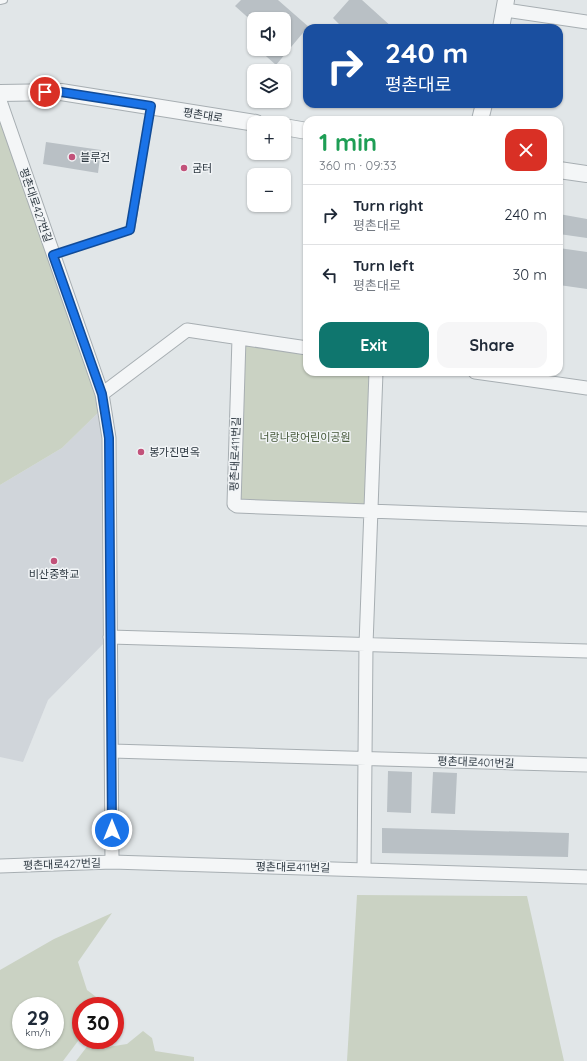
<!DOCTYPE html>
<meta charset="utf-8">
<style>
:root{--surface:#fff;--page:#f6f6f7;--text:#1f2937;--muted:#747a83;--line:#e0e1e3;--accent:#0f766e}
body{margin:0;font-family:Quicksand,"Noto Sans KR",sans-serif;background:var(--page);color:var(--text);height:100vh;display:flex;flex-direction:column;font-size:15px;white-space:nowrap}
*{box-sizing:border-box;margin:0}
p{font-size:13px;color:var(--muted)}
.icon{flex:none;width:22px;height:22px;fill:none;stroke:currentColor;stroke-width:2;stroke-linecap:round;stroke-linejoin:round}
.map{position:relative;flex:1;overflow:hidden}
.panel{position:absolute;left:303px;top:116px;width:260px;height:260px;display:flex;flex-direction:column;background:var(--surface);border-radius:12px;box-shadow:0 1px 3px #0004}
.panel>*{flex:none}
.guide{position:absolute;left:303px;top:24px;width:260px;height:84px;border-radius:12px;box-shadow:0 1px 3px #0004;background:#1a4fa0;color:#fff;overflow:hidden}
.fabs{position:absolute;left:247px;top:12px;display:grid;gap:8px}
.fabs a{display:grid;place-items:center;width:44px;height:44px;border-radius:8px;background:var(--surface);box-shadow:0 1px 3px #0004;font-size:20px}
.speed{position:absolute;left:12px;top:997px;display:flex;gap:8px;font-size:20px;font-weight:700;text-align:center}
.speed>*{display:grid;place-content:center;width:52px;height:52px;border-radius:50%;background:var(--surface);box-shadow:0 1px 3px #0004;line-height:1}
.speed small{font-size:10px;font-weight:400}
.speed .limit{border:6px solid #d22;background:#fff;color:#111}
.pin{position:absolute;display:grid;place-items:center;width:34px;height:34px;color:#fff;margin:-17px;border:2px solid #fff;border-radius:50%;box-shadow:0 1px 4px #0007}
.me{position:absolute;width:44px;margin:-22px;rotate:0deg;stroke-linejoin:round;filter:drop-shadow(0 0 3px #0008)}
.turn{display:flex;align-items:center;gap:14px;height:84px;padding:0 16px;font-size:18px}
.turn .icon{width:52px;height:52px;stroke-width:2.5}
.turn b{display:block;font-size:28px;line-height:34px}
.round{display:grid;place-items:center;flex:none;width:42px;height:42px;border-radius:12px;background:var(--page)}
.head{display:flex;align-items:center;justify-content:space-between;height:68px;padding:0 16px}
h1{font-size:24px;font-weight:800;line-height:30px;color:#1e9e55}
.action{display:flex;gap:8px;margin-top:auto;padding:8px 16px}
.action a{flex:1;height:46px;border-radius:12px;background:var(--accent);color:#fff;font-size:16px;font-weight:800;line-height:46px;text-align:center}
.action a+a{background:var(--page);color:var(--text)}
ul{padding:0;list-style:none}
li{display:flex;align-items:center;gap:12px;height:60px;padding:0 16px;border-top:1px solid var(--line)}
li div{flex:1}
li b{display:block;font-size:15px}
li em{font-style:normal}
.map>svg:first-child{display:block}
.built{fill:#d0d5da}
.green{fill:#cad2c3;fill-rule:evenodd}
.building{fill:#b9c0c5}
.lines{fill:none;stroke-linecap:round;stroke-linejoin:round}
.service-casing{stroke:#a7aeb2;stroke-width:8}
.minor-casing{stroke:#a7aeb2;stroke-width:15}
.tertiary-casing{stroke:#a7aeb2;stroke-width:18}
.service{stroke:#f4f6f7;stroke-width:6}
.minor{stroke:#f4f6f7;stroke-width:13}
.tertiary{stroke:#f4f6f7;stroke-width:16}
.route-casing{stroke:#114b97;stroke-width:10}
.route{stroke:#1a73e8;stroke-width:7}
.poi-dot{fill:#c2527a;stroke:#f1f4f6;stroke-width:1.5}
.labels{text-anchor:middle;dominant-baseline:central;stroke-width:3;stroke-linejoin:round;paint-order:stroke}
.street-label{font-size:11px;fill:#2b363f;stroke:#f1f4f6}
.poi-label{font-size:11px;fill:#2b363f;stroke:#f1f4f6;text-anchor:start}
.park-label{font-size:11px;fill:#46593a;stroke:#f1f4f6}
</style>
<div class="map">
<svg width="587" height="1061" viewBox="0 0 587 1061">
<rect width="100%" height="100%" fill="#e1e6e8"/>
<path class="built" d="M107,404L110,637L48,700L23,762L0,757V485L62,448Z"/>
<path class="green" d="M0,101L107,404L62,448L0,485Z
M244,345L307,353V372H371L366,508L240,501Z
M357,895L527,896L564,1061H347Z
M112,913L78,962L87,990L108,1006H81V1037L63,1061H0V970L54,939ZM21,1006H55V1040H21Z
M143,1031L152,1038L155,1051L194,1057V1061H76L92,1040H98L108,1047L127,1044Z"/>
<path class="building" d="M241,0H278L310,28H307L276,65L258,49H284V19H254V23L235,6Z
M349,0H362L393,28H343L333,18Z
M46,142L101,150L98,173L43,164Z
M559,214L587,219V238L559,234Z
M559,248L587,252V289L559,285Z
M388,771L412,772L411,813L387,812Z
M433,772L457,773L455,814L431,813Z
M382,828L569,833L568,857L382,853Z"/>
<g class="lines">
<g class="service-casing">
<path id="service" d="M0,1L4,0
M53,255L131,230L151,106"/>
</g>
<g class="minor-casing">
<path id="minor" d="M505,10L587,22
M0,101L102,394L109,438L112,862
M239,338L234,504L237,506L587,519
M475,372L587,388
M102,394L187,330L307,348
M110,637L587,651
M112,751L587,765
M0,866L112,862L587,877
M364,869L366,645L376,372"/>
</g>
<g class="tertiary-casing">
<path id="tertiary" d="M501,28L506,0
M0,93L61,92L256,123
M480,120L484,104
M284,127L307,131
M559,170L587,174"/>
</g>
<use href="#service" class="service"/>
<use href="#minor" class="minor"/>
<use href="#tertiary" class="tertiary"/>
</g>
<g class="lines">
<g class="route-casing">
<path id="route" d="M45,92H61L151,106L130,230L53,255L102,394L109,438L112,830"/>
</g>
<use href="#route" class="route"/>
</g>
<g class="poi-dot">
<circle cx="72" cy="157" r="4"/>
<circle cx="184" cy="168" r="4"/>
<circle cx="141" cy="452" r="4"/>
<circle cx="54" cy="561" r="4"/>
</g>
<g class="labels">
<g class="street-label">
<text transform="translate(203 115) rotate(9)">평촌대로</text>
<text transform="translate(36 205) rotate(71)">평촌대로427번길</text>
<text transform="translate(235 454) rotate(-88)">평촌대로411번길</text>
<text transform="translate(476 762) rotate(2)">평촌대로401번길</text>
<text transform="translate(62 864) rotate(-2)">평촌대로427번길</text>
<text transform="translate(293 867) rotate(1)">평촌대로411번길</text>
</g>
<g class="poi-label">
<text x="80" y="157">블루건</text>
<text x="192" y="168">굼터</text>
<text x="149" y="452">봉가진면옥</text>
<text x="54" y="574" text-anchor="middle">비산중학교</text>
</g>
<g class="park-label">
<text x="305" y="437">너랑나랑어린이공원</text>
</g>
</g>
</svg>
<div class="fabs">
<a><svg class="icon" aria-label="sound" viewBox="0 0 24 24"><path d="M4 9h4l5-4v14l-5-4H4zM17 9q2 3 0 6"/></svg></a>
<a><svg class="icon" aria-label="layers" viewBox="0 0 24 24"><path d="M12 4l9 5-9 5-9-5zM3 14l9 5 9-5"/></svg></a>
<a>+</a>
<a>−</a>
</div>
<div class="speed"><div>29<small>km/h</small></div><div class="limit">30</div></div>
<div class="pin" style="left:45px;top:92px;background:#d93025"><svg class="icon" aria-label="arrive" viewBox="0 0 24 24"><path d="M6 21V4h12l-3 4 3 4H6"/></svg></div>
<svg class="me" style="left:112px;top:830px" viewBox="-20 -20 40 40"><circle r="17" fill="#1a73e8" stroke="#fff" stroke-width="3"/><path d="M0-11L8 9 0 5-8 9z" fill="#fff"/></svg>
<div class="guide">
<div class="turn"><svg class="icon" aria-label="right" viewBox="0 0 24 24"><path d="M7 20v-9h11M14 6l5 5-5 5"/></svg><div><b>240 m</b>평촌대로</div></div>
</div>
<section class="panel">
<div class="head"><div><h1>1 min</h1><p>360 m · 09:33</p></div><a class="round" style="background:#d93025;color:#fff"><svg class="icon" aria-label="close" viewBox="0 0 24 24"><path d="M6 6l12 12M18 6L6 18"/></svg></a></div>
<ul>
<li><svg class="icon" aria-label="right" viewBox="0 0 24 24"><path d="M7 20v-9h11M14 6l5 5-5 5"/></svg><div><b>Turn right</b><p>평촌대로</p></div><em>240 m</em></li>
<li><svg class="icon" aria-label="left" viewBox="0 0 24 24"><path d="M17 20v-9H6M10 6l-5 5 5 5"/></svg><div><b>Turn left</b><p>평촌대로</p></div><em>30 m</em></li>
</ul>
<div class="action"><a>Exit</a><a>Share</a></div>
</section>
</div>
